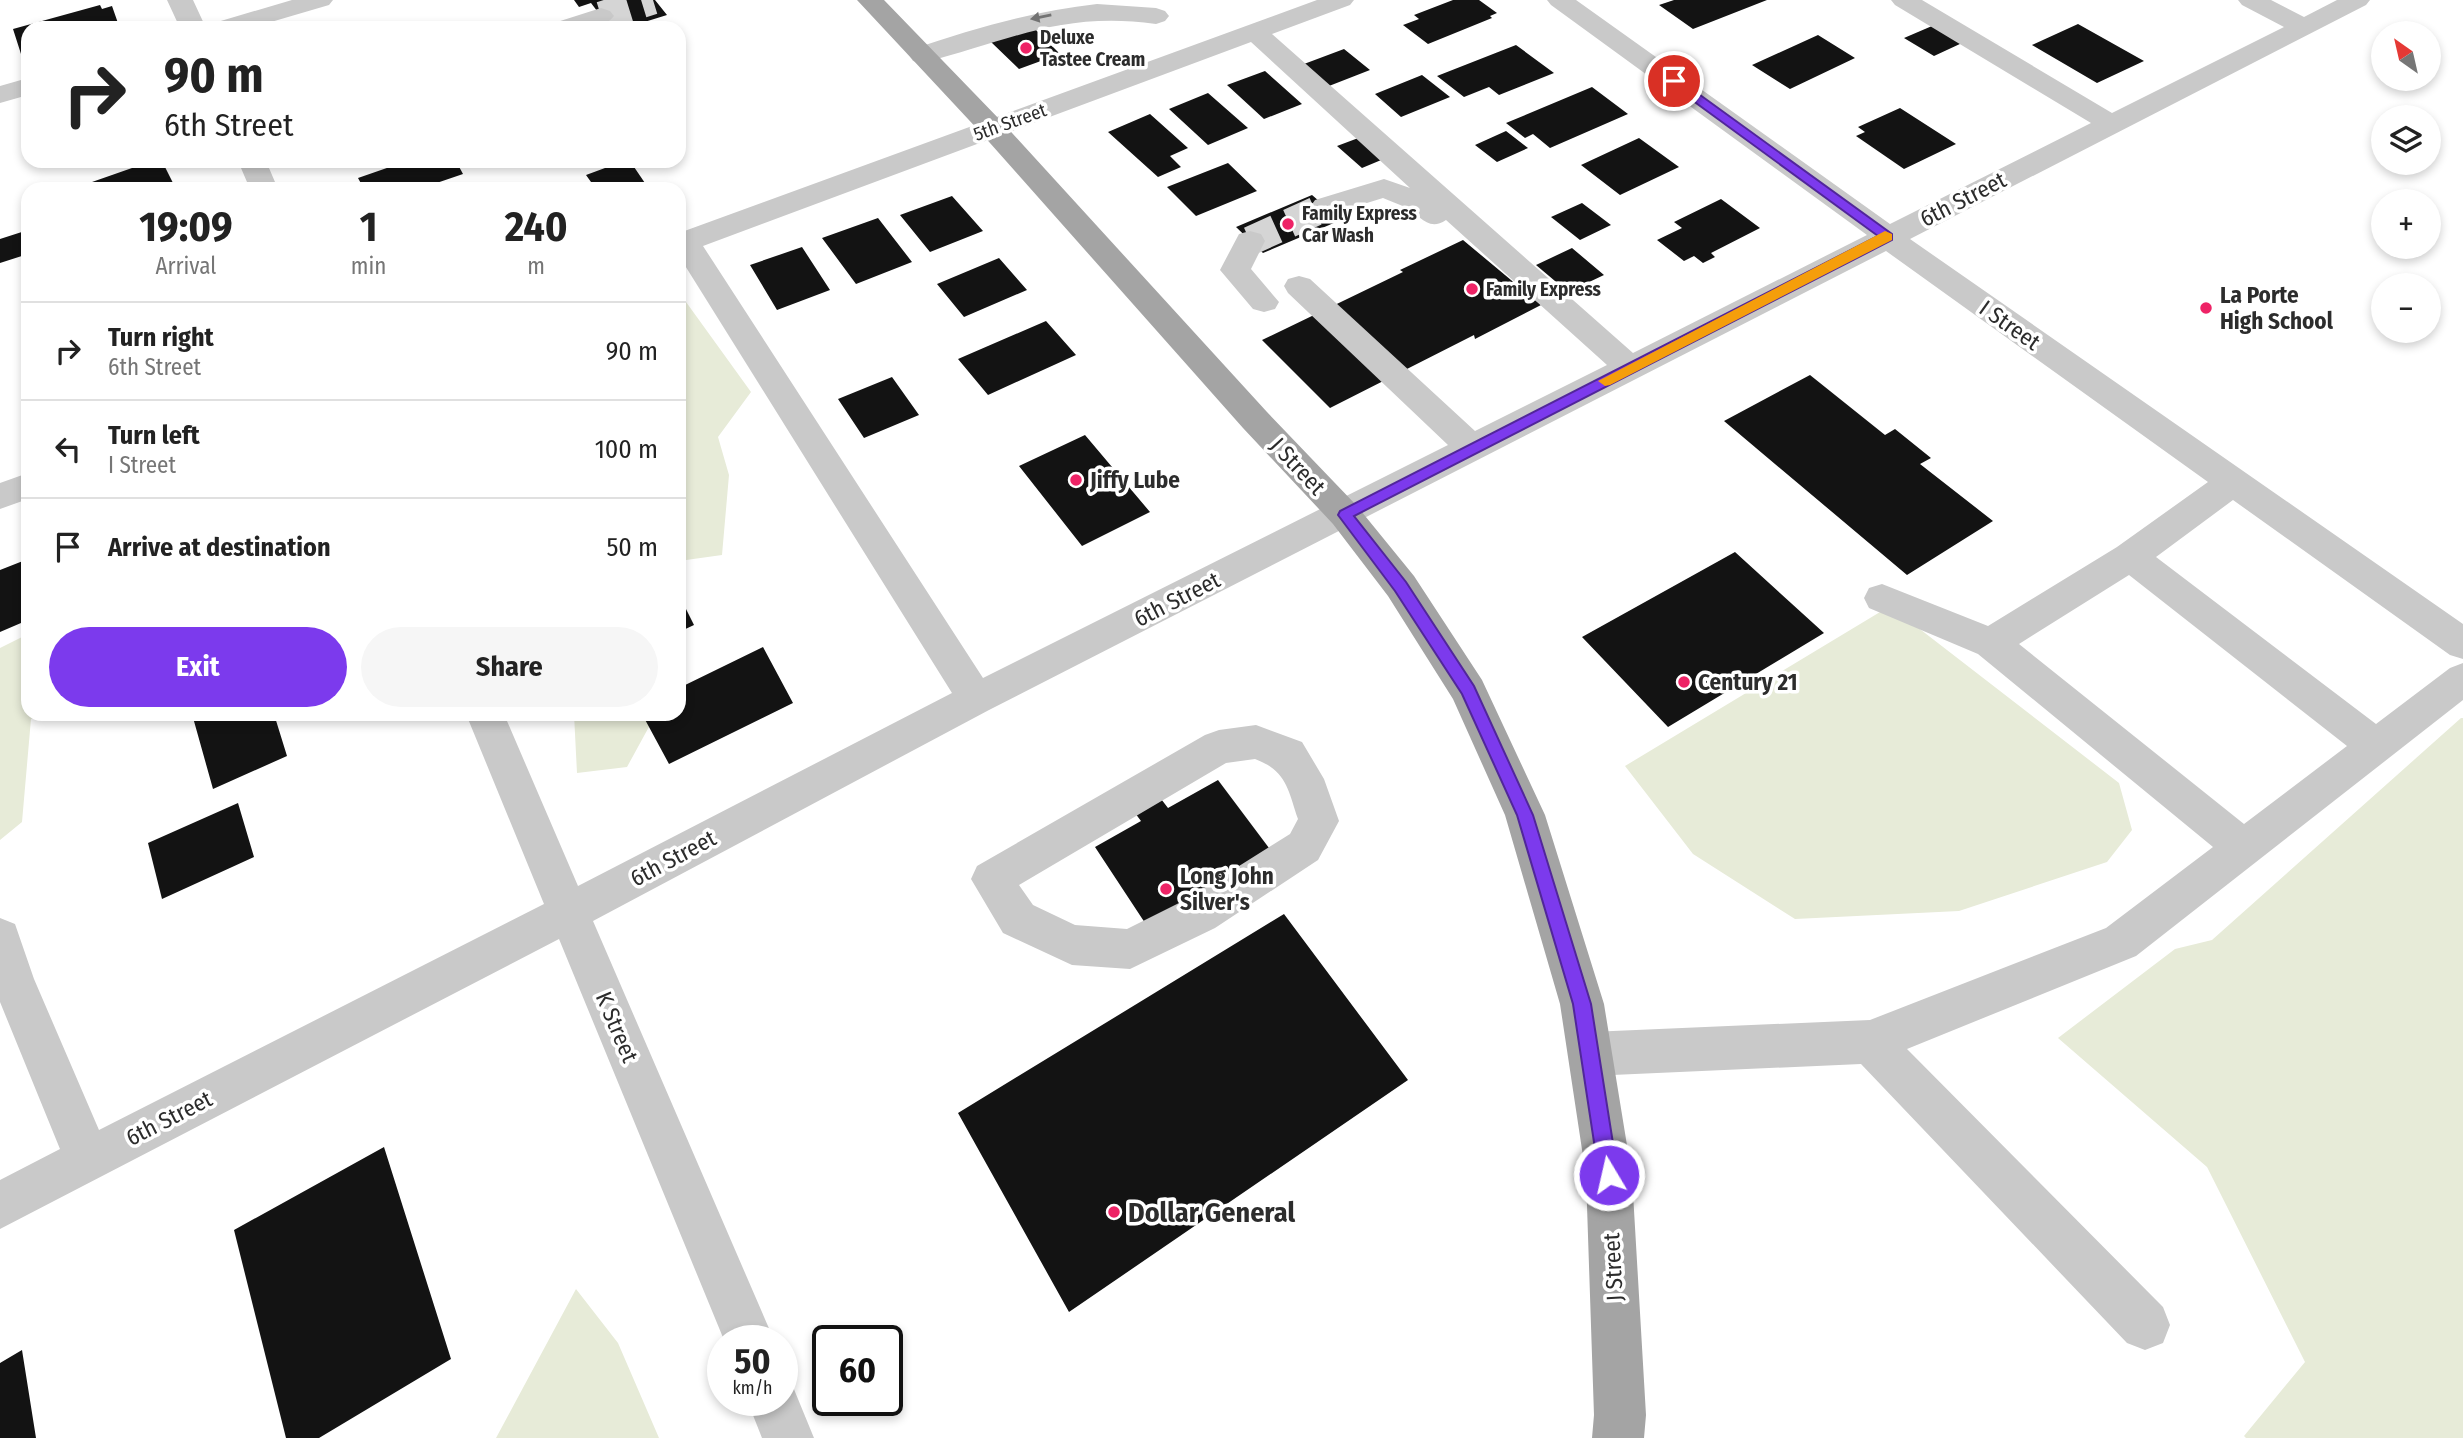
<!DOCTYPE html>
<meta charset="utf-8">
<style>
:root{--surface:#fff;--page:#f6f6f6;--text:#222;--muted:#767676;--line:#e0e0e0;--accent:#7c3aed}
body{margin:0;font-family:"Fira Sans Condensed",sans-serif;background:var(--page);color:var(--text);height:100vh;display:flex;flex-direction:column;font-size:26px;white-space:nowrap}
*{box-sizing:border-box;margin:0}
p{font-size:23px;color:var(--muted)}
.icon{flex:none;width:38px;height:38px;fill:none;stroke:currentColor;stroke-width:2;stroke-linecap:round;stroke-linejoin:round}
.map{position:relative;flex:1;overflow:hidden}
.sheet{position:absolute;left:21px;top:182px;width:665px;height:539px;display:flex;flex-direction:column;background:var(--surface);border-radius:21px;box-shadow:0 4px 10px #0003}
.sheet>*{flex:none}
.banner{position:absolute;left:21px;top:21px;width:665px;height:147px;border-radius:21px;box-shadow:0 4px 10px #0003;background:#fff;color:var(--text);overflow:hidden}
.needle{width:46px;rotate:326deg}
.fabs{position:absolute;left:2371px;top:21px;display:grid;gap:14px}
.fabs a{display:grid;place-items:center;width:70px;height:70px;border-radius:50%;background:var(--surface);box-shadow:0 4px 10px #0003;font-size:35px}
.speed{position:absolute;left:707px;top:1325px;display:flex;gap:14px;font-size:35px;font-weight:700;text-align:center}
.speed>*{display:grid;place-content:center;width:91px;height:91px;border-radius:50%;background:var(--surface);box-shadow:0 4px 10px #0003;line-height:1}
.speed small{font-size:18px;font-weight:400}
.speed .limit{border:4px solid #111;border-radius:10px;background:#fff;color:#111}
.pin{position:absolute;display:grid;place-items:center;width:60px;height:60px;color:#fff;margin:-30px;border:4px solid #fff;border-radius:50%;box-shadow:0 2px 7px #0007}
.me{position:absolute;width:77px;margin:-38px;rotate:351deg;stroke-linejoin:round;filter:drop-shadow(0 0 5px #0008)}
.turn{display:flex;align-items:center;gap:24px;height:147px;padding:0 28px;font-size:32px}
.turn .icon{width:91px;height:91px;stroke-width:2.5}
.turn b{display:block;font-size:49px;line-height:60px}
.eta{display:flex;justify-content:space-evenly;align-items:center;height:119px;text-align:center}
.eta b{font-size:42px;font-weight:700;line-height:49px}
.primary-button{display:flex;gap:14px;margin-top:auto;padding:14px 28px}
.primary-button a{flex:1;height:80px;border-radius:42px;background:var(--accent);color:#fff;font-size:28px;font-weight:700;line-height:80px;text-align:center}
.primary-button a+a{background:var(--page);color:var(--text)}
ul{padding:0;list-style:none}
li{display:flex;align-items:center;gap:21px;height:98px;padding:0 28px;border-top:2px solid var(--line)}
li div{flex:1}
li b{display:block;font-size:26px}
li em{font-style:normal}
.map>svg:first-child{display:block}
.green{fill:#e7ebd8}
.building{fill:#131313}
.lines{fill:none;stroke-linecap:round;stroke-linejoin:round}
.minor-tunnel{stroke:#d5d5d5;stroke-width:29;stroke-dasharray:29 14;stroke-linecap:butt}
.minor{fill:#c9c9c9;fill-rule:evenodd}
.major{fill:#a4a4a4;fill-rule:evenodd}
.oneway{fill:#737373}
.route{fill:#7c3aed;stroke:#51269a;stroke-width:2}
.slow{fill:#f59e0b}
.poi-dot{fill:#ee2366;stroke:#fff;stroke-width:2.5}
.labels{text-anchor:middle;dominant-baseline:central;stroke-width:7;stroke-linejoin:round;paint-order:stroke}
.far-poi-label{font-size:19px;font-weight:bold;fill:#2c2c2c;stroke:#fff;text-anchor:start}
.far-street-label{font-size:19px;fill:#2c2c2c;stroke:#fff}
.street-label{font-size:23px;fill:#2c2c2c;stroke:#fff}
.poi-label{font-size:23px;font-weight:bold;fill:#2c2c2c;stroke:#fff;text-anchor:start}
.near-poi-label{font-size:28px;font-weight:bold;fill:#2c2c2c;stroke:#fff;text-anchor:start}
</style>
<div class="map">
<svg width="2463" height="1438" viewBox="0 0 2463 1438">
<rect width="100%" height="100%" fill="#fff"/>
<path class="green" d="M681,295L751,392L718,437L729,475L722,555L679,561V296Z
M1890,606L2119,783L2132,830L2107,862L1959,911L1795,919L1693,854L1625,766Z
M28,634V714H42L31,719L22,822L0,840V648Z
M574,714H656L627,767L577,773Z
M2461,718H2463V1438H2246L2244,1436L2305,1362L2207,1167L2058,1038L2175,949L2212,940Z
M576,1289L618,1343L659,1438H496Z"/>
<path class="building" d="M574,0H655L667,15L625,28H610L591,3L579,7Z
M1453,0H1479L1497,13L1490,16L1492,18L1428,44L1403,25L1419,19L1414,15Z
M1674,0H1767L1693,29L1659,5Z
M100,5L102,9L112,6L119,26L28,28V52L21,54L13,29Z
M2078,24L2144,61L2097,83L2032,45Z
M1932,26L1962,43L1934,56L1904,38Z
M1033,27L1060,54L1019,69L991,42Z
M1818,35L1855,58L1790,89L1752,65Z
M1516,45L1554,73L1499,95L1489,87L1464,97L1437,76Z
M1344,49L1370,70L1329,86L1304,64Z
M1265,71L1302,104L1264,119L1227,85Z
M1422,75L1450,97L1401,117L1375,94Z
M1592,87L1628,114L1550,148L1533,134L1525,138L1506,123Z
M1208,93L1248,128L1208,145L1169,109Z
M1900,108L1956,144L1904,169L1856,136L1865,132L1858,127Z
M1150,114L1188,148L1170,156L1181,167L1158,177L1108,132Z
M1506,131L1528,148L1497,162L1475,145Z
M1361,137L1386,158L1362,168L1337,146Z
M1639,138L1679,167L1620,195L1581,165Z
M152,161H162L176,189H72Z
M407,161H456L463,174L419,189H364L358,178Z
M624,161H630L649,189H596L586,175Z
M1228,163L1257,191L1196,216L1167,187Z
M1312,195L1341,220L1263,253L1236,227Z
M952,196L983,231L930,252L900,215Z
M1721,199L1760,228L1711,253L1715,257L1703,263L1694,256L1684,261L1657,240L1682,228L1674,222Z
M1582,203L1611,225L1580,240L1551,217Z
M878,218L912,262L856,284L822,238Z
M28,230V254L0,263V239Z
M1463,240L1541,305L1475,339L1474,335L1330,408L1262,340L1403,272L1400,270Z
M802,247L830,290L777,310L750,265Z
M1572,248L1604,275L1568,292L1536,265Z
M999,258L1027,290L964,317L937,284Z
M1046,321L1076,355L988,395L958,359Z
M1810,375L1885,435L1895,429L1931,458L1920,464L1993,521L1907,575L1724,421Z
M892,377L919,415L864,438L838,399Z
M1085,435L1150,512L1082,546L1019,466Z
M1735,552L1824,633L1668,727L1582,637Z
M28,559V620L0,632V570Z
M679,595L694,625L679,632Z
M763,647L793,703L669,764L642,714H679V688Z
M192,714H274L287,756L213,789Z
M1218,780L1272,852L1147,926L1095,847L1141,821L1132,809L1158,795L1168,808Z
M238,803L254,857L162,899L148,843Z
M1284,914L1408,1080L1069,1312L958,1113Z
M384,1147L451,1359L319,1438H286L234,1230Z
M22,1350L36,1438H0V1363Z"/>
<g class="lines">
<path class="minor-tunnel" d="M601,16L653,0
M1250,241L1325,207"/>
<path class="minor" d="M167,0H193L206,28H180Z
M292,0H333L329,5L251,28H210L214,23Z
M1317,0H1354L1350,5L1272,34L1633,353L1867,235L1551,5L1547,0H1576L1890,224L2091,123L1895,5L1891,0H1922L2112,113L2284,27L2242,5L2238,0H2271L2304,17L2337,0H2370L2366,5L1910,239L2463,624V659L2450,655L2233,500L2156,557L2376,724L2450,668L2463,663V700L2136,956L1907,1049L2163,1307L2170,1325L2163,1343L2145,1350L2127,1343L1861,1064L1590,1076L1574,1069L1568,1054L1574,1039L1590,1032L1870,1020L2106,928L2213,847L1978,654L1869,608L1864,598L1869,588L1882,584L1988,626L2117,547L2208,482L1886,251L989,710L593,921L774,1340H724L559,939L0,1229V1180L60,1149L0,1002V918L15,924L34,979L99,1130L544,904L466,714H504L578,886L952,693L679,256V233ZM1251,42L1410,188L1384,179L1315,200L1310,207L1315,214L1325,216L1383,198C1390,201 1398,204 1405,207C1420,215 1428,232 1446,220L1607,365L1475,431L1310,279L1299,276L1288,279L1284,286L1288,293L1448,445L983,678L703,246ZM2129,575L2347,746L2244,824L2019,644Z
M1097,4L1156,8L1165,11L1169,16L1165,21L1156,24C1060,11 1010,41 922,63L913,61L909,55L913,49C973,29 1033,11 1097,4Z
M601,8L610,11L614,16C602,33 569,28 550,28L554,23Z
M28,78V95L0,103V86Z
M238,161H266L278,189H250Z
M1250,231L1261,234L1265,241L1251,269L1279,302L1275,309L1264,312L1253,309L1220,270L1239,234Z
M28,473V499L0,509V483Z
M1256,725L1302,742L1324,779L1339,821L1318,860L1215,928L1130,969L1072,965L1003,933L971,879L977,866L1205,735L1219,730ZM1255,759C1287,771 1288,790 1298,819L1290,834L1185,900L1127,929L1075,925L1033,905L1019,885L1226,763Z
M782,1378L791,1382L814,1438H762L747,1400H782Z"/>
<path class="major" d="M857,0H884L1002,122L1267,412L1357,506L1414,576L1482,680L1545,815L1604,1004L1632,1176L1646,1415L1644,1438H1592L1594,1415L1586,1176L1560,1004L1505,815L1453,699L1388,596L1333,524L1243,428L982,134Z"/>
</g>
<defs><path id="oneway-solid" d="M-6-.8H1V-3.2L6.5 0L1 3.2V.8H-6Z" transform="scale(1.75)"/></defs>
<use class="oneway" href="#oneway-solid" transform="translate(1041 17) rotate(169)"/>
<path class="route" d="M1670,79H1678L1892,234V240L1354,516L1406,582L1474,686L1533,815L1591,1004L1618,1175L1616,1182L1609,1185L1602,1182L1599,1175L1573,1004L1517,815L1462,694L1395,591L1338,515L1340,511L1878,236L1670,84Z"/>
<path class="slow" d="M1885,231L1892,234V240L1610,385L1605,386L1598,381Z"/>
<g class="poi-dot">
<circle cx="1026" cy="48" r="7"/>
<circle cx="1288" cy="224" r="7"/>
<circle cx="1472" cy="289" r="7"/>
<circle cx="2206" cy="308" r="7"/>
<circle cx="1076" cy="480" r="7"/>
<circle cx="1684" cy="682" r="7"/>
<circle cx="1166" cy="889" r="7"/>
<circle cx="1114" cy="1212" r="7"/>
</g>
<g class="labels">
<g class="far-poi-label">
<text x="1040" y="37">Deluxe<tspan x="1040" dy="22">Tastee Cream</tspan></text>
<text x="1302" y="213">Family Express<tspan x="1302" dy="22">Car Wash</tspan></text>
<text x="1486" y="289">Family Express</text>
</g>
<g class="far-street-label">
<text transform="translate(1010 122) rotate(-20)">5th Street</text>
</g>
<g class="street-label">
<text transform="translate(1963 199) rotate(-27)">6th Street</text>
<text transform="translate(2010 325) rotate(35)">I Street</text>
<text transform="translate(1298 466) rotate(47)">J Street</text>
<text transform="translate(1177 599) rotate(-27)">6th Street</text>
<text transform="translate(673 858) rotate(-28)">6th Street</text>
<text transform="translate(617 1027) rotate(67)">K Street</text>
<text transform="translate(169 1118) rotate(-27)">6th Street</text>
<text transform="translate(1613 1267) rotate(-93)">J Street</text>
</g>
<g class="poi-label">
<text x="2220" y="295">La Porte<tspan x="2220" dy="26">High School</tspan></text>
<text x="1090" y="480">Jiffy Lube</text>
<text x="1698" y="682">Century 21</text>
<text x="1180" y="876">Long John<tspan x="1180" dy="26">Silver's</tspan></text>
</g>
<g class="near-poi-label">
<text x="1128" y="1212">Dollar General</text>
</g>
</g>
</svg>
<div class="fabs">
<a><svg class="needle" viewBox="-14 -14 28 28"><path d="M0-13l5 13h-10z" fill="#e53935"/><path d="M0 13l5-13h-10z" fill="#767676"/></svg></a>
<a><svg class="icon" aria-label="layers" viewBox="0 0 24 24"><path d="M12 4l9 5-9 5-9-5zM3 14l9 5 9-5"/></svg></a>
<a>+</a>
<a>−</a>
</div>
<div class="speed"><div>50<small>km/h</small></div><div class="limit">60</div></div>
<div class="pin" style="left:1674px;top:81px;background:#d93025"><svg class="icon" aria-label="arrive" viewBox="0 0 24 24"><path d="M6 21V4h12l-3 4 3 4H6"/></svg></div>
<svg class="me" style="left:1609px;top:1175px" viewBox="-20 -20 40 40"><circle r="17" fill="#7c3aed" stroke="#fff" stroke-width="3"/><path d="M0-11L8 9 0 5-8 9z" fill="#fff"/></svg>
<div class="banner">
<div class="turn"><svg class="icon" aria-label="right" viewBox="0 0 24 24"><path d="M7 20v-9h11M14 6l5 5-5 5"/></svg><div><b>90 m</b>6th Street</div></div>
</div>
<section class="sheet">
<div class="eta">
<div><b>19:09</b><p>Arrival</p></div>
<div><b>1</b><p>min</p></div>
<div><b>240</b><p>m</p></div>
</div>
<ul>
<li><svg class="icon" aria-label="right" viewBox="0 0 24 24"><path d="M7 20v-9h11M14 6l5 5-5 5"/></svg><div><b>Turn right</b><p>6th Street</p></div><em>90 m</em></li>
<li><svg class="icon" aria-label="left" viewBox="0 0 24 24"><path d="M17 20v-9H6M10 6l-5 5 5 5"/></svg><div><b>Turn left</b><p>I Street</p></div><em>100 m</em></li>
<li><svg class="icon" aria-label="arrive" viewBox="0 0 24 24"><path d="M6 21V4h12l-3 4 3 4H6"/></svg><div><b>Arrive at destination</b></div><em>50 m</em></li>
</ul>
<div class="primary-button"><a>Exit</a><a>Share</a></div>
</section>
</div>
